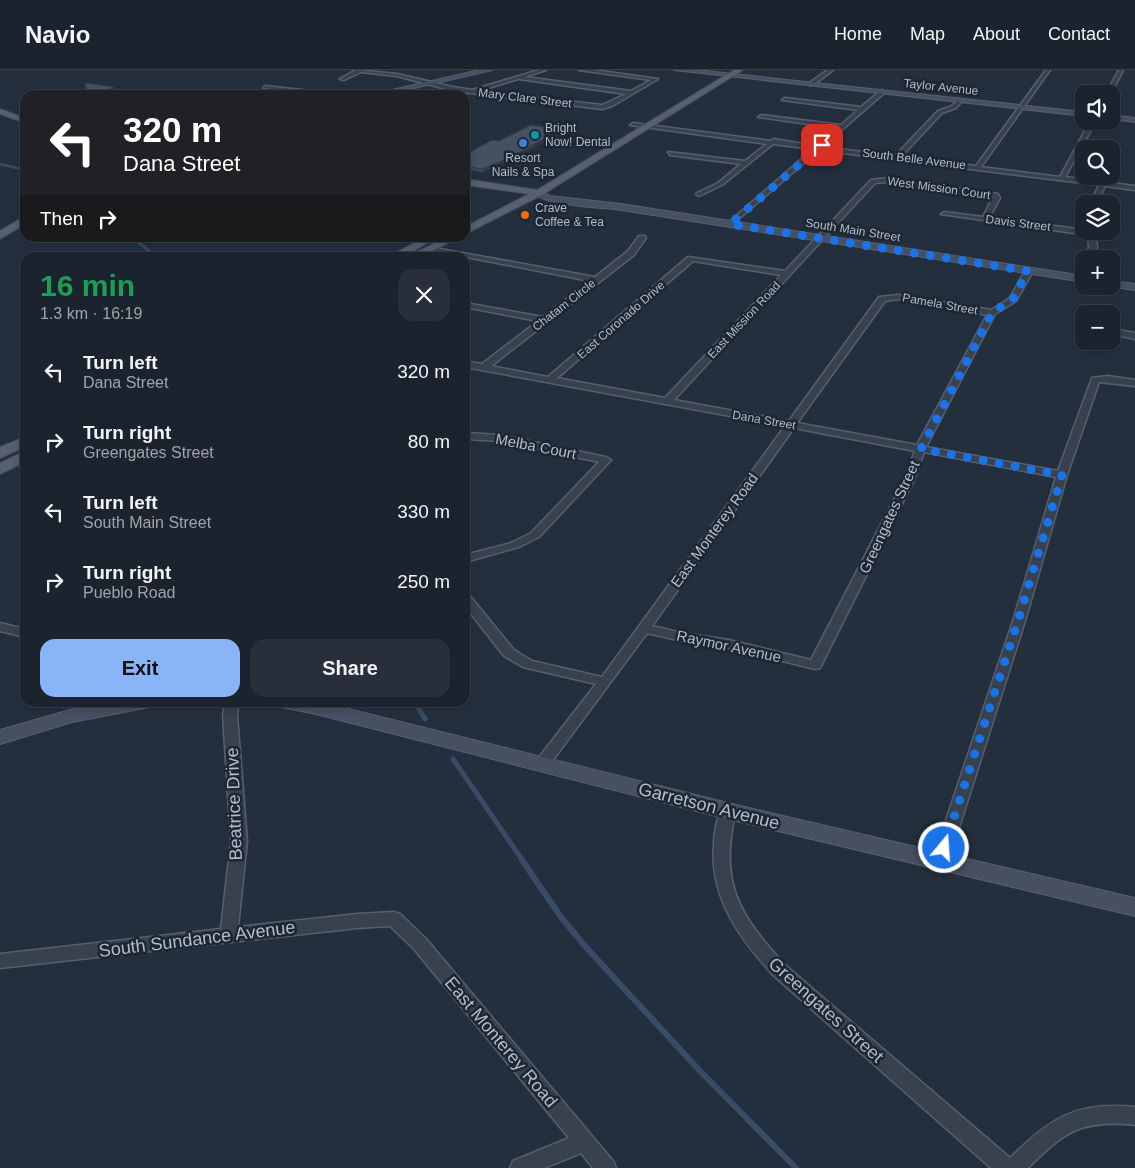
<!DOCTYPE html>
<meta charset="utf-8">
<style>
:root{--surface:#1b232e;--page:#282f3a;--text:#f1f3f6;--muted:#a0a4aa;--line:#39404a;--accent:#8ab4f8}
body{margin:0;font-family:Arial,sans-serif;background:var(--page);color:var(--text);height:100vh;display:flex;flex-direction:column;font-size:19px;white-space:nowrap}
*{box-sizing:border-box;margin:0}
p{font-size:16px;color:var(--muted)}
.icon{flex:none;width:28px;height:28px;fill:none;stroke:currentColor;stroke-width:2;stroke-linecap:round;stroke-linejoin:round}
.map{position:relative;flex:1;overflow:hidden}
.side{position:absolute;left:20px;top:182px;width:450px;height:455px;display:flex;flex-direction:column;background:var(--surface);border-radius:15px;box-shadow:0 2px 8px #0003,0 0 0 1px var(--line)}
.side>*{flex:none}
.banner{position:absolute;left:20px;top:20px;width:450px;height:152px;border-radius:15px;box-shadow:0 2px 8px #0003,0 0 0 1px var(--line);background:#202124;color:#fff;overflow:hidden}
.fabs{position:absolute;left:1075px;top:15px;display:grid;gap:10px}
.fabs a{display:grid;place-items:center;width:45px;height:45px;border-radius:10px;background:var(--surface);box-shadow:0 2px 8px #0003,0 0 0 1px var(--line);font-size:25px}
.pin{position:absolute;display:grid;place-items:center;width:42px;height:42px;color:#fff;margin:-21px;border-radius:10px;box-shadow:0 2px 8px #0006}
.me{position:absolute;width:55px;margin:-28px;rotate:18deg;stroke-linejoin:round;filter:drop-shadow(0 0 4px #0008)}
.turn{display:flex;align-items:center;gap:18px;height:105px;padding:0 20px;font-size:22px}
.turn .icon{width:65px;height:65px;stroke-width:2.5}
.turn b{display:block;font-size:35px;line-height:42px}
.then{display:flex;align-items:center;height:48px;padding:0 20px;background:#0003;gap:10px;font-size:19px}
.round{display:grid;place-items:center;flex:none;width:52px;height:52px;border-radius:15px;background:var(--page)}
.overview{display:flex;align-items:center;justify-content:space-between;height:85px;padding:0 20px}
h1{font-size:30px;font-weight:600;line-height:38px;color:#1e9e55}
.cta{display:flex;gap:10px;margin-top:auto;padding:10px 20px}
.cta a{flex:1;height:58px;border-radius:15px;background:var(--accent);color:#111;font-size:20px;font-weight:600;line-height:58px;text-align:center}
.cta a+a{background:var(--page);color:var(--text)}
ul{padding:0;list-style:none}
li{display:flex;align-items:center;gap:15px;height:70px;padding:0 20px}
li div{flex:1}
li b{display:block;font-size:19px}
li em{font-style:normal}
header{display:flex;align-items:center;gap:30px;box-sizing:border-box;height:70px;padding:0 25px;background:var(--surface);border-bottom:1px solid var(--line)}
header strong{font-size:24px}
nav{display:flex;gap:28px;margin-inline-start:auto;font-size:18px}
.map>svg:first-child{display:block}
.lines{fill:none;stroke-linecap:round;stroke-linejoin:round}
.stream-far3{stroke:#394c67;stroke-width:2}
.stream-far2{stroke:#394c67;stroke-width:2.5}
.stream-far1{stroke:#394c67;stroke-width:5}
.stream{stroke:#394c67;stroke-width:6}
.street-casing{stroke:#565f6c;stroke-width:3}
.secondary-casing{stroke:#565f6c;stroke-width:2}
.primary-casing{stroke:#414a57;stroke-width:2}
.street{fill:#38414e;fill-rule:evenodd}
.secondary{fill:#465061;fill-rule:evenodd}
.primary{fill:#56606e;fill-rule:evenodd}
.wall{fill:#3b4654}
.shaded-wall{fill:#303945}
.building{fill:#455162;stroke:#303945}
.route{stroke:#1a73e8;stroke-width:9;stroke-dasharray:0 16.2}
.culture-dot{fill:#0f9aa8;stroke:#1d2633;stroke-width:2}
.shop-dot{fill:#3f7fe0;stroke:#1d2633;stroke-width:2}
.food-dot{fill:#e8710a;stroke:#1d2633;stroke-width:2}
.labels{text-anchor:middle;dominant-baseline:central;stroke-width:5;stroke-linejoin:round;paint-order:stroke}
.far-street-label{font-size:12px;fill:#b4bcc9;stroke:#1d2633}
.far-poi-label{font-size:12px;fill:#b4bcc9;stroke:#1d2633;text-anchor:start}
.street-label{font-size:15px;fill:#b4bcc9;stroke:#1d2633}
.near-street-label{font-size:18px;fill:#b4bcc9;stroke:#1d2633}
</style>
<header>
<strong>Navio</strong>
<nav><a>Home</a><a>Map</a><a>About</a><a>Contact</a></nav>
</header>
<div class="map">
<svg width="1135" height="1098" viewBox="0 0 1135 1098">
<rect width="100%" height="100%" fill="#242f3e"/>
<g class="lines">
<path class="stream-far3" d="M20,92L23,93"/>
<path class="stream-far2" d="M20,92L25,93
M0,94L25,100
M133,168L158,188"/>
<path class="stream-far1" d="M415,632L425,649
M453,689L523,791"/>
<path class="stream" d="M522,790L561,847L584,875L700,1001L796,1098"/>
<g class="street-casing">
<path id="street" d="M356,0L397,4L453,17L472,20L539,0H546L525,7L631,21L651,10L579,0H593L658,9L612,36L602,39L453,21L397,6L361,2L344,10L340,9ZM518,9H519L626,24L602,35L479,21Z
M828,0H833L813,15H809V13Z
M1046,0H1050L981,97L1060,107L1090,51H1096L1065,107L1135,116V120L1105,116L1096,134H1090L1099,115L819,80L730,156L728,155V153L813,79L773,74L722,115L699,126L696,124L697,123L718,113L741,94L670,85L668,82L745,91L767,74L630,55L633,53L771,71L774,69L816,76L837,58L758,47L761,45L841,55L858,40L782,30L785,28L861,37L882,20L884,23L822,77L895,86L938,41L952,36L959,29L962,31L956,38L942,43L901,87L976,96Z
M1119,0H1123L1111,24H1106Z
M265,16L329,23L332,25L263,18Z
M887,108L998,124L1000,128L989,148L1095,161L1097,177L1093,189H1085L1089,177L1088,165L941,144L944,142L983,147L993,127L887,112L875,113L674,330L789,351L879,227L899,225L991,240L1010,228L1025,201L1029,199L1033,201L1016,231L995,244L926,377L1058,401L1092,308L1108,306L1135,310V316L1099,312L1067,405L1025,551L948,792L946,796L940,798L934,796L932,792L1013,551L1056,407L924,382L914,410L820,598L815,599L729,578L682,571L647,563L547,698H537L535,694L537,690L596,614L523,597L504,586L465,536V524L469,525L514,580L532,591L602,607L785,356L465,297V291L482,294L538,251L465,237V233L543,247L590,211L425,179L429,177L595,207L628,181L639,166H645L646,168L634,185L491,296L548,307L688,187L785,201L871,110ZM693,191L781,205L665,328L557,308ZM899,229L987,245L917,375L797,353L885,231ZM794,358L915,381L904,410L811,590L729,570L682,563L652,556Z
M1081,198H1084L1082,211H1076L1075,209Z
M1112,259L1135,263V269L1111,264Z
M465,363L500,365L606,387L611,390L539,467L519,477L465,492V485L511,473L531,463L599,392L500,371L465,369Z
M0,553L25,559V567L0,561Z
M225,632H239L237,645L247,771L238,857L357,844L394,842L400,844L426,869L613,1091L616,1098H593L581,1083L544,1098H510L513,1091L569,1068L414,879L390,856L357,858L0,898V884L221,859L231,771L223,645Z
M728,735L733,737L736,741C718,812 739,845 786,896L1010,1088C1051,1048 1076,1031 1135,1037V1055C1082,1049 1065,1061 1028,1098H991L774,906C740,869 709,827 714,774C714,762 717,748 723,737Z"/>
</g>
<g class="secondary-casing">
<path id="secondary" d="M480,0H492L384,25H370Z
M674,0H696L1084,42V46Z
M1111,45L1135,48V52L1111,49Z
M539,120L550,126L621,134L1084,206V212L621,140C600,137 549,137 534,123Z
M1111,211L1135,214V220L1107,216H1111Z
M108,632H154L152,636L145,638L72,652L0,674V660L70,640Z
M274,632H320L728,733L1135,828V846L728,749L316,644L276,636Z"/>
</g>
<g class="primary-casing">
<path id="primary" d="M734,0H743L542,125L465,164V157L529,124L465,115V109L537,120Z
M0,39L25,48V53L0,44Z
M25,146V154L0,169V161Z
M424,168H436L401,188H386Z
M445,168H457L425,185H417L415,183Z
M25,367V377L0,388V377Z
M25,381V392L0,404V393Z"/>
</g>
<use href="#street" class="street"/>
<use href="#secondary" class="secondary"/>
<use href="#primary" class="primary"/>
</g>
<path class="wall" d="M562,59V62L513,89L483,102L465,99V85Z
M360,168H403L393,173Z
M25,317V327L22,318Z"/>
<path class="shaded-wall" d="M115,17L116,25H92Z
M562,59V62L513,89L483,102V99Z
M392,168H403L393,173Z"/>
<path class="building" d="M85,13L115,17L99,24L88,25Z
M531,55L562,59L513,86L483,99L465,96V85L492,70L499,71Z
M138,185L141,188H129Z"/>
<g class="lines">
<path class="route" d="M822,75L730,154L1028,201L1013,229L992,243L921,379L1062,405L1018,551L944,778"/>
</g>
<circle class="culture-dot" cx="535" cy="65" r="5"/>
<circle class="shop-dot" cx="523" cy="73" r="5"/>
<circle class="food-dot" cx="525" cy="145" r="5"/>
<g class="labels">
<g class="far-street-label">
<text transform="translate(941 17) rotate(6)">Taylor Avenue</text>
<text transform="translate(525 28) rotate(7)">Mary Clare Street</text>
<text transform="translate(914 89) rotate(7)">South Belle Avenue</text>
<text transform="translate(939 118) rotate(8)">West Mission Court</text>
<text transform="translate(1018 153) rotate(7)">Davis Street</text>
<text transform="translate(853 160) rotate(9)">South Main Street</text>
<text transform="translate(940 234) rotate(10)">Pamela Street</text>
<text transform="translate(564 235) rotate(-38)">Chatam Circle</text>
<text transform="translate(621 250) rotate(-41)">East Coronado Drive</text>
<text transform="translate(744 250) rotate(-47)">East Mission Road</text>
<text transform="translate(764 350) rotate(10)">Dana Street</text>
</g>
<g class="far-poi-label">
<text x="545" y="58">Bright<tspan x="545" dy="14">Now! Dental</tspan></text>
<text x="523" y="88" text-anchor="middle">Resort<tspan x="523" dy="14">Nails &amp; Spa</tspan></text>
<text x="535" y="138">Crave<tspan x="535" dy="14">Coffee &amp; Tea</tspan></text>
</g>
<g class="street-label">
<text transform="translate(536 376) rotate(11)">Melba Court</text>
<text transform="translate(889 447) rotate(-65)">Greengates Street</text>
<text transform="translate(714 460) rotate(-54)">East Monterey Road</text>
<text transform="translate(729 576) rotate(12)">Raymor Avenue</text>
</g>
<g class="near-street-label">
<text transform="translate(234 734) rotate(-92)">Beatrice Drive</text>
<text transform="translate(709 736) rotate(14)">Garretson Avenue</text>
<text transform="translate(197 869) rotate(-7)">South Sundance Avenue</text>
<text transform="translate(826 940) rotate(42)">Greengates Street</text>
<text transform="translate(501 972) rotate(50)">East Monterey Road</text>
</g>
</g>
</svg>
<div class="fabs">
<a><svg class="icon" aria-label="sound" viewBox="0 0 24 24"><path d="M4 9h4l5-4v14l-5-4H4zM17 9q2 3 0 6"/></svg></a>
<a><svg class="icon" aria-label="search" viewBox="0 0 24 24"><circle cx="10" cy="10" r="6"/><path d="M15 15l6 6"/></svg></a>
<a><svg class="icon" aria-label="layers" viewBox="0 0 24 24"><path d="M12 4l9 5-9 5-9-5zM3 14l9 5 9-5"/></svg></a>
<a>+</a>
<a>−</a>
</div>
<div class="pin" style="left:822px;top:75px;background:#d93025"><svg class="icon" aria-label="arrive" viewBox="0 0 24 24"><path d="M6 21V4h12l-3 4 3 4H6"/></svg></div>
<svg class="me" style="left:944px;top:778px" viewBox="-20 -20 40 40"><circle r="17" fill="#1a73e8" stroke="#fff" stroke-width="3"/><path d="M0-11L8 9 0 5-8 9z" fill="#fff"/></svg>
<div class="banner">
<div class="turn"><svg class="icon" aria-label="left" viewBox="0 0 24 24"><path d="M17 20v-9H6M10 6l-5 5 5 5"/></svg><div><b>320 m</b>Dana Street</div></div>
<div class="then">Then<svg class="icon" aria-label="right" viewBox="0 0 24 24"><path d="M7 20v-9h11M14 6l5 5-5 5"/></svg></div>
</div>
<section class="side">
<div class="overview"><div><h1>16 min</h1><p>1.3 km · 16:19</p></div><a class="round"><svg class="icon" aria-label="close" viewBox="0 0 24 24"><path d="M6 6l12 12M18 6L6 18"/></svg></a></div>
<ul>
<li><svg class="icon" aria-label="left" viewBox="0 0 24 24"><path d="M17 20v-9H6M10 6l-5 5 5 5"/></svg><div><b>Turn left</b><p>Dana Street</p></div><em>320 m</em></li>
<li><svg class="icon" aria-label="right" viewBox="0 0 24 24"><path d="M7 20v-9h11M14 6l5 5-5 5"/></svg><div><b>Turn right</b><p>Greengates Street</p></div><em>80 m</em></li>
<li><svg class="icon" aria-label="left" viewBox="0 0 24 24"><path d="M17 20v-9H6M10 6l-5 5 5 5"/></svg><div><b>Turn left</b><p>South Main Street</p></div><em>330 m</em></li>
<li><svg class="icon" aria-label="right" viewBox="0 0 24 24"><path d="M7 20v-9h11M14 6l5 5-5 5"/></svg><div><b>Turn right</b><p>Pueblo Road</p></div><em>250 m</em></li>
</ul>
<div class="cta"><a>Exit</a><a>Share</a></div>
</section>
</div>
